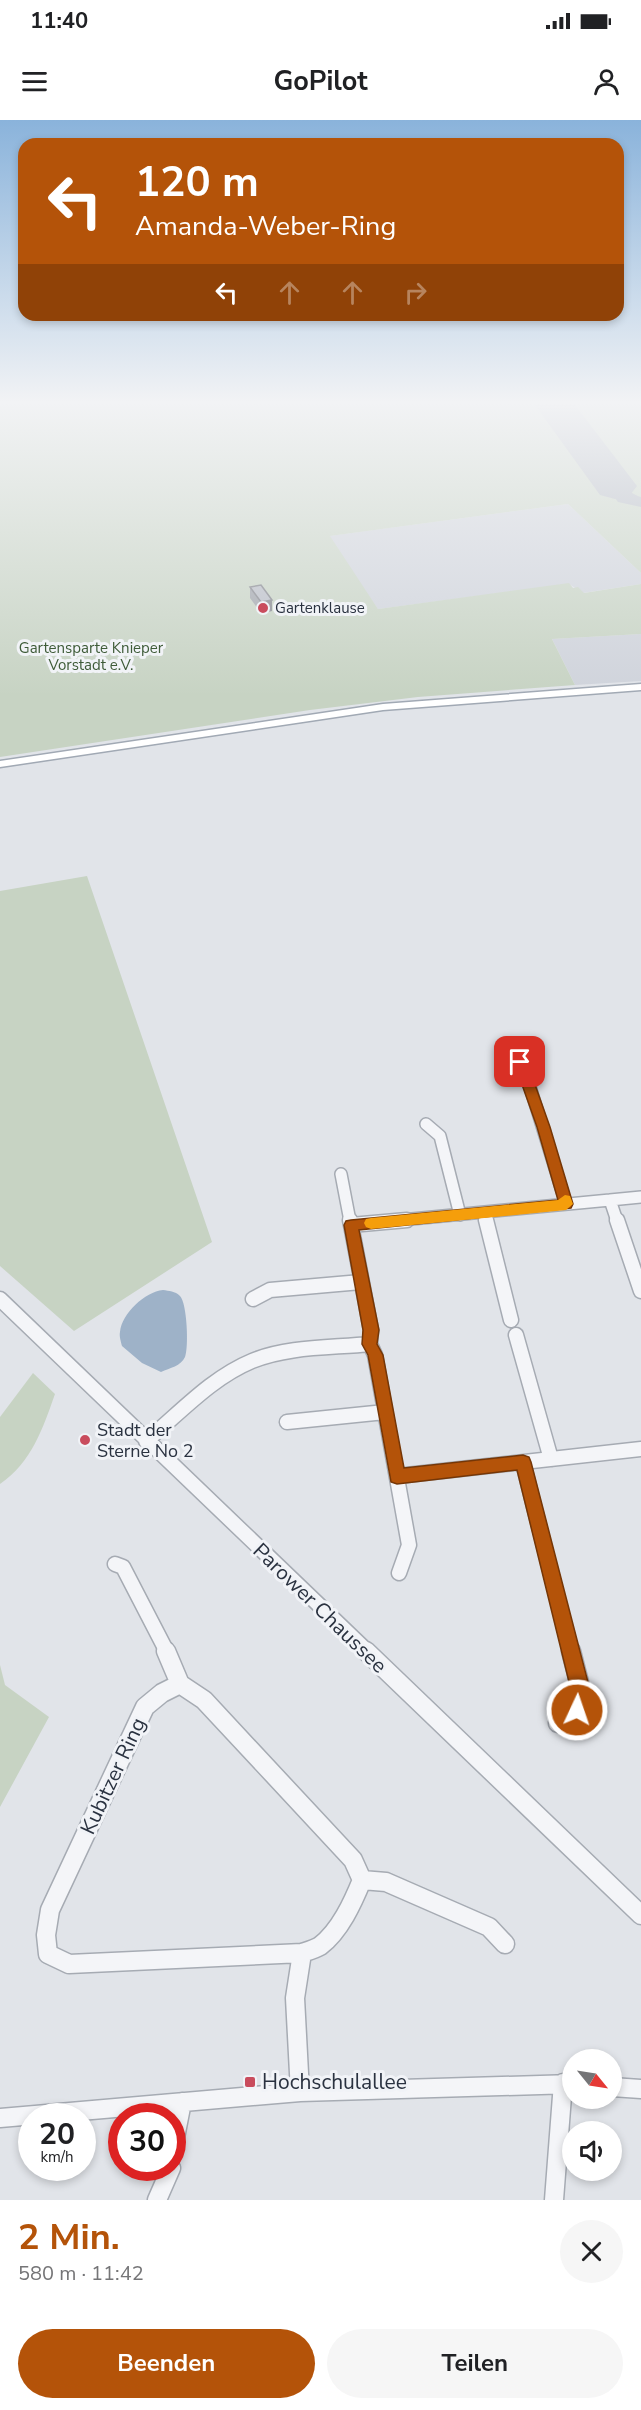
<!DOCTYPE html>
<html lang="de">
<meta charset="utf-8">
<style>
:root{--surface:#fff;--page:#f6f6f6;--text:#202124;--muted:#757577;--accent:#b45309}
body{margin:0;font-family:"Nunito Sans",sans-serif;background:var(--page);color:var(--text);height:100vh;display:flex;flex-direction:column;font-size:22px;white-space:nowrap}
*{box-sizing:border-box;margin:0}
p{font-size:20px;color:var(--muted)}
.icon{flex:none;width:33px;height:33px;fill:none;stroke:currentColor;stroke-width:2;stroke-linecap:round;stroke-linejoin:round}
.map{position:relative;height:2080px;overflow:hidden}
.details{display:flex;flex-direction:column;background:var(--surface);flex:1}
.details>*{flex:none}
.hud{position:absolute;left:18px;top:18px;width:606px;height:183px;border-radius:18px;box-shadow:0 3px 9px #0003;background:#b45309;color:#fff;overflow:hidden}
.needle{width:39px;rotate:120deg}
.buttons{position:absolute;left:562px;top:1929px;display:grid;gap:12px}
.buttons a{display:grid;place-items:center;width:60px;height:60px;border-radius:50%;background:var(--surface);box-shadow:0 3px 9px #0003;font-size:30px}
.speed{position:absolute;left:18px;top:1983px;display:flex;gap:12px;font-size:30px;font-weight:700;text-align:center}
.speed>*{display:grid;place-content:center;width:78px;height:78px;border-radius:50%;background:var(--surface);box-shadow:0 3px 9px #0003;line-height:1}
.speed small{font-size:15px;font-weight:400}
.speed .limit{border:9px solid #d22;background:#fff;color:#111}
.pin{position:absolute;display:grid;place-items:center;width:51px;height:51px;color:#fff;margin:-26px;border-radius:12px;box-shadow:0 3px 9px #0006}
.me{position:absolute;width:66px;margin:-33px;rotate:3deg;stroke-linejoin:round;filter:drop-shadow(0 0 4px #0008)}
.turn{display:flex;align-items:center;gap:21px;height:126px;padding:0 18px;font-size:27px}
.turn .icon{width:78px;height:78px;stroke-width:2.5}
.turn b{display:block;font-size:42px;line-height:51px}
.lanes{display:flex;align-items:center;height:57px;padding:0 18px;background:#0003;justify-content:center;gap:30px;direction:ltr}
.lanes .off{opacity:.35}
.round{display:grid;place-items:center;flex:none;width:63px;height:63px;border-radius:32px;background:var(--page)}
.headline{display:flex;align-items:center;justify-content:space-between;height:102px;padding:0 18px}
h1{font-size:36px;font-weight:700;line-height:45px;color:var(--accent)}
.cta{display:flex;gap:12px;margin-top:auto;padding:12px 18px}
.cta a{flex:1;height:69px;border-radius:36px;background:var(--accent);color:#fff;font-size:24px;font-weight:700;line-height:69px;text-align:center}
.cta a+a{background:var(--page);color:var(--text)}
.status{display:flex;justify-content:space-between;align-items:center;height:42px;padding:0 30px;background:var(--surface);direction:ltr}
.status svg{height:16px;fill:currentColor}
header{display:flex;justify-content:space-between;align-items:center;height:78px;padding:0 18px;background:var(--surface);font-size:27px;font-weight:700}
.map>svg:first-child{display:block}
.built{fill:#cfd3db}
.green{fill:#c7d3c3}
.water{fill:#9eb2c8}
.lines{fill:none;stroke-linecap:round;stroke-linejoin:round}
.taxiway{fill:#aeb4be;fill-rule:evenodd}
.runway{fill:#aeb4be;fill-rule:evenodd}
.minor-far2-casing{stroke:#a6abb3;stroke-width:14}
.minor-far1-casing{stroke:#a6abb3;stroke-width:17}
.minor-casing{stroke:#a6abb3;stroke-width:21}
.major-casing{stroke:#a1a9b4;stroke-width:3}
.minor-far2{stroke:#f4f5f8;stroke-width:11}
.minor-far1{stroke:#f4f5f8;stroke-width:14}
.minor{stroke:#f4f5f8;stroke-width:18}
.major{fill:#fff;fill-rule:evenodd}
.wall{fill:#9fa3aa}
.shaded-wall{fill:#82848b}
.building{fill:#b9bdc6;stroke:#82848b;stroke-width:1.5}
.route{fill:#b45309;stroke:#753606;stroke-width:1.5}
.slow{fill:#f59e0b}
.poi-dot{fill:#c94c5d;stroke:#f1f3f7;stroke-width:2}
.labels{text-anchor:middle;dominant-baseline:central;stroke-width:6;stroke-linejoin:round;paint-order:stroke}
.far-poi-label{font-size:15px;fill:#2a3240;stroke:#f1f3f7;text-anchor:start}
.far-park-label{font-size:15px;fill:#3e5b38;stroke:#f1f3f7}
.poi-label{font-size:18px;fill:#2a3240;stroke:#f1f3f7;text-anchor:start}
.near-street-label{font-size:21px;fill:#2a3240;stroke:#f1f3f7}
.near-poi-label{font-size:21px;fill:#2a3240;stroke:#f1f3f7;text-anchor:start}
</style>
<div class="status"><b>11:40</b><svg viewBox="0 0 49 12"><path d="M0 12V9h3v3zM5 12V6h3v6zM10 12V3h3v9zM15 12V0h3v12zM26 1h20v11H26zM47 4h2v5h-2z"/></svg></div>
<header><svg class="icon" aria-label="menu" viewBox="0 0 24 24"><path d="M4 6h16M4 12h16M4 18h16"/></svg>GoPilot<svg class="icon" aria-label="person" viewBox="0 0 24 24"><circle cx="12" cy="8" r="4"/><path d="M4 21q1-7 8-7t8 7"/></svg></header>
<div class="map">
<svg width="641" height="2080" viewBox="0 0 641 2080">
<rect width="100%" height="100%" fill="#e1e4e9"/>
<path class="built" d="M568,384L641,453V464L583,473L569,464L378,489L345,442L329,416Z
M641,514V561L575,565L552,519Z"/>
<path class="green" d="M0,285H641V453L568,384L330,416L378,489L569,463L573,468L578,467L584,473L641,464V514L552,519L575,565L418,577L310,590L0,637Z
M87,756L212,1122L74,1211L0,1146V771Z
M33,1253L55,1274C43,1308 32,1342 0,1364V1297Z
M0,1545L5,1565L49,1597L0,1687Z"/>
<path class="water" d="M163,1170C169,1171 175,1171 180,1176C187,1183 189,1227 185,1237C181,1246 170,1248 161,1252L142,1243L122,1226C121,1222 119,1216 120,1212C122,1193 145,1172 163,1170Z"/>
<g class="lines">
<path class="taxiway" d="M615,361C626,364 627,373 641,377V387L618,382L606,366L609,362Z"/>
<path class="runway" d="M535,285H575L637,366L630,375L615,379L600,375Z"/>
<g class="minor-far2-casing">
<path id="minor-far2" d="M509,934L523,944L566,1084
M426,1004L440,1016L460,1095
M341,1054L350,1101
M610,1080L641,1077
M484,1092L486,1101
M391,1101L610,1080L617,1101"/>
</g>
<g class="minor-far1-casing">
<path id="minor-far1" d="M350,1100L351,1105
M486,1100L511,1200
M617,1100L641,1171
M0,1179L368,1532
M253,1179L270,1170L361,1162
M516,1215L551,1339
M287,1302L385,1292
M146,1321C180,1293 211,1258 252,1241C288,1226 332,1228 370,1224
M523,1343L571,1532
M397,1356L641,1329
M115,1444L123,1447L167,1532
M399,1453L409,1425L375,1235L370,1224L371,1210L351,1105L407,1100"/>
</g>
<g class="minor-casing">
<path id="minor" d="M166,1531L180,1564
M366,1531L641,1795
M180,1564L204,1580L353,1740L362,1760C353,1782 340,1811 320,1826C315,1829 308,1831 302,1833L69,1844L48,1834L46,1815L50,1790L145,1587L162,1573Z
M558,1603L577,1590L581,1570L571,1531
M362,1760L386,1762L489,1807L505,1824
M612,1967L641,1969
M300,1972L295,1878L302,1833
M0,1998L300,1972L573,1964
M172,2033L182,1982
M157,2080L171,2048
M554,2080L563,1963"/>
</g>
<g class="major-casing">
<path id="major" d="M641,564V570L383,590L0,647V641L383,584Z"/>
</g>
<use href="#minor-far2" class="minor-far2"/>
<use href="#minor-far1" class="minor-far1"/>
<use href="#minor" class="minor"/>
<use href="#major" class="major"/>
</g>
<path class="wall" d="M250,467L272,480V491L261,493L250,478Z"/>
<path class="shaded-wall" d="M272,480V491L261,493V482Z"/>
<path class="building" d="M261,465L272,480L261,482L250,467Z"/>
<linearGradient id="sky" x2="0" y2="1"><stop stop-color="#8ab3db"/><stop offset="0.49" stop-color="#f2f3f5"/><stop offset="1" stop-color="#f2f3f5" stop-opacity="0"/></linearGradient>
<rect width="641" height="576" fill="url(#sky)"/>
<path class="route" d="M520,937L527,942L550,1007L573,1084L571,1088L359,1110L379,1210L377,1224L383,1235L404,1348L523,1335L529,1337L531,1342L590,1570L583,1597L577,1599L570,1597L567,1590L571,1570L517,1350L397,1364L391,1362L368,1235L362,1224L363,1210L344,1105L346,1101L351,1100L558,1080L537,1007L514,942Z"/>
<path class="slow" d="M565,1075L570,1076L573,1084L566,1090L371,1109L366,1107L364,1103L366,1099L371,1098L558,1080Z"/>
<g class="poi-dot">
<circle cx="263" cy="488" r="6"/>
<circle cx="85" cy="1320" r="6"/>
<rect x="244" y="1956" width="12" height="12" rx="3"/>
</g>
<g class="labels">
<g class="far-poi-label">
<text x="275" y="488">Gartenklause</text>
</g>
<g class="far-park-label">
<text x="91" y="528">Gartensparte Knieper<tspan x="91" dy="17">Vorstadt e.V.</tspan></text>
</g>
<g class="poi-label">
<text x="97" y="1310">Stadt der<tspan x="97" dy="21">Sterne No 2</tspan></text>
</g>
<g class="near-street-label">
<text transform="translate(320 1488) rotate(44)">Parower Chaussee</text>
<text transform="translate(113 1656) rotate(-65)">Kubitzer Ring</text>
</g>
<g class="near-poi-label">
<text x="262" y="1962">Hochschulallee</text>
</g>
</g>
</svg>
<div class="buttons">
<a><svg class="needle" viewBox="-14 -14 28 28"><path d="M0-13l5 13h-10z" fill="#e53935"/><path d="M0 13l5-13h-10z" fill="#757577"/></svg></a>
<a><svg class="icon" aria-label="sound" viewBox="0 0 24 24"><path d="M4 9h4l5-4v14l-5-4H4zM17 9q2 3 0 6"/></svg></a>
</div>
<div class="speed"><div>20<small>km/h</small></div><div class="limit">30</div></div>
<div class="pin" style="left:520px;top:942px;background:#d93025"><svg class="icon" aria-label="arrive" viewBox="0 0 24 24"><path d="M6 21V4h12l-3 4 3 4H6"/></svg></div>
<svg class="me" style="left:577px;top:1590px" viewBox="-20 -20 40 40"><circle r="17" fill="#b45309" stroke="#fff" stroke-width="3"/><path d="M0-11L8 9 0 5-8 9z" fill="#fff"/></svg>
<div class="hud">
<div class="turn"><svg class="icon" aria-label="left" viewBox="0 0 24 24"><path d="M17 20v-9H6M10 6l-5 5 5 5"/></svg><div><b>120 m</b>Amanda-Weber-Ring</div></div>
<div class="lanes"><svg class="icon" aria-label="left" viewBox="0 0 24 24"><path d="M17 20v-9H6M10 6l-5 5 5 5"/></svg><svg class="icon off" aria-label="ahead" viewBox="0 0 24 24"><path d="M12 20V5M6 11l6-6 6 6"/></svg><svg class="icon off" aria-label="ahead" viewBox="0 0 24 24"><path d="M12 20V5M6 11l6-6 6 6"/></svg><svg class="icon off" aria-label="right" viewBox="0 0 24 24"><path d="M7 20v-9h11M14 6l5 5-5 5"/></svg></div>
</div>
</div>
<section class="details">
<div class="headline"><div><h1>2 Min.</h1><p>580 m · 11:42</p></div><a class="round"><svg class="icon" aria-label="close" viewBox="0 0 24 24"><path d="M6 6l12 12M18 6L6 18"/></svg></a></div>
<div class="cta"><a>Beenden</a><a>Teilen</a></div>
</section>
